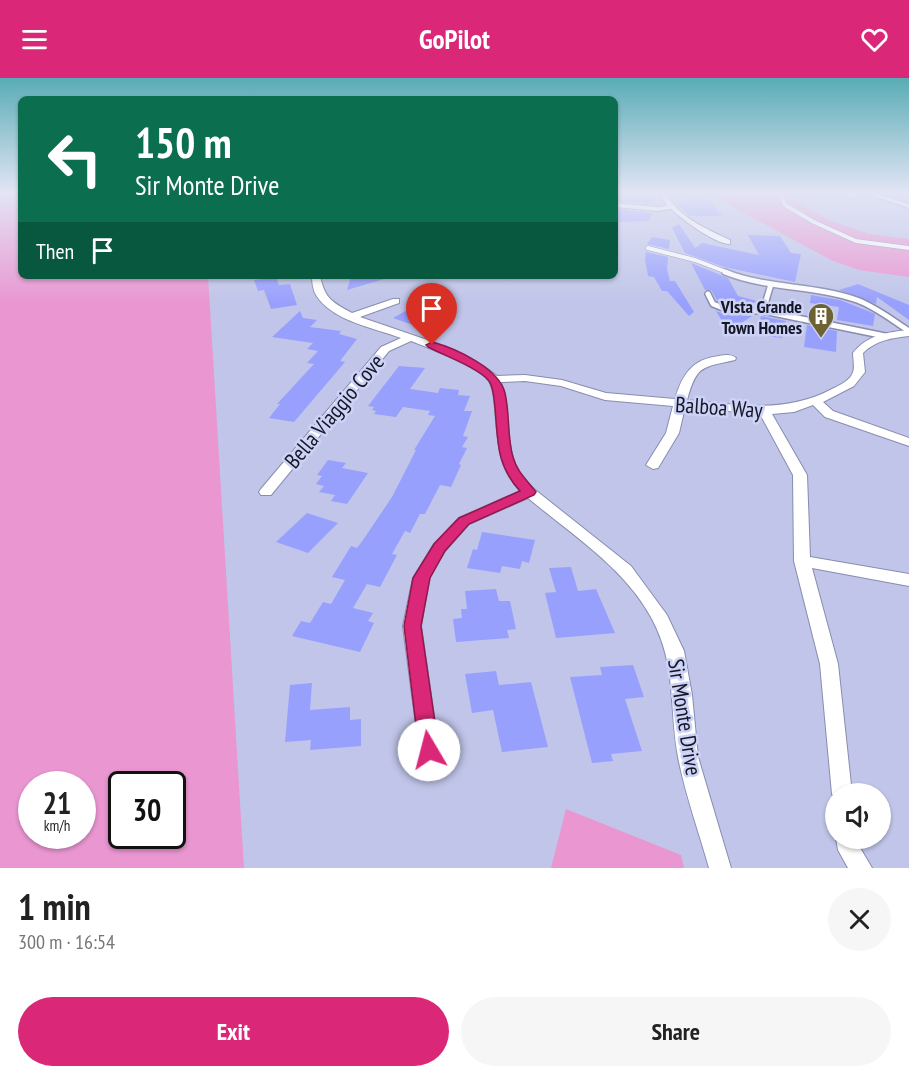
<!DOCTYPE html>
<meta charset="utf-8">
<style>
:root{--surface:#fff;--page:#f6f6f6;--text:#222;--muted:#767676;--accent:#db2777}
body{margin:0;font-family:"PT Sans Narrow",sans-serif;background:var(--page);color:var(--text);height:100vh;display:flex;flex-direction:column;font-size:22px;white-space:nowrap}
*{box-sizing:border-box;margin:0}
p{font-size:20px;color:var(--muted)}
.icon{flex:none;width:33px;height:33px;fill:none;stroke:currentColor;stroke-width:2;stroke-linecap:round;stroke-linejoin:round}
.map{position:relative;height:790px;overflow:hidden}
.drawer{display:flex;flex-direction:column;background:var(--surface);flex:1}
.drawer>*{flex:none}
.guide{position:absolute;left:18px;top:18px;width:600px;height:183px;border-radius:9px;box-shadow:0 2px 4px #0004;background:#0b6e4f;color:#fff;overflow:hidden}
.buttons{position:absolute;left:825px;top:705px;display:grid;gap:12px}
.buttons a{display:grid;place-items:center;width:66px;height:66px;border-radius:50%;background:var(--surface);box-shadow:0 2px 4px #0004;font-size:30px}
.speed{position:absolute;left:18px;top:693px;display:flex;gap:12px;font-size:30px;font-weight:700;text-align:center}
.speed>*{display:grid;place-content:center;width:78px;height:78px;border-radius:50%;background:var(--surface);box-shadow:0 2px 4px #0004;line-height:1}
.speed small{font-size:15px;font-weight:400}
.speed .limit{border:3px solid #111;border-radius:9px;background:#fff;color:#111}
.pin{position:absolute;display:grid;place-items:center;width:51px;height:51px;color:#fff;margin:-62px -26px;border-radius:50% 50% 50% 0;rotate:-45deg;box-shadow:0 0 6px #0007}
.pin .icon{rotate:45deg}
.me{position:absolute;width:66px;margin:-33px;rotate:352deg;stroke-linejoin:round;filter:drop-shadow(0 0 4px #0008)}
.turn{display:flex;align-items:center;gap:21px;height:126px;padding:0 18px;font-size:27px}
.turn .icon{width:78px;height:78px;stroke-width:2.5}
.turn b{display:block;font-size:42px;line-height:51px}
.then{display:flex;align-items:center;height:57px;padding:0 18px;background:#0003;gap:12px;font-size:22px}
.round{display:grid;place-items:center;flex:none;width:63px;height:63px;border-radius:32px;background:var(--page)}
.headline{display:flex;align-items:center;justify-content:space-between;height:102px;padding:0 18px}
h1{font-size:36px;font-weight:700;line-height:45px}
.cta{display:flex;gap:12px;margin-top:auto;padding:12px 18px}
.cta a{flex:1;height:69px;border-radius:36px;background:var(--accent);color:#fff;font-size:24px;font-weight:700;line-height:69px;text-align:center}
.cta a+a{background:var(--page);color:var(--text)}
header{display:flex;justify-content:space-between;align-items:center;height:78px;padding:0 18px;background:var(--accent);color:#fff;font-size:27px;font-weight:700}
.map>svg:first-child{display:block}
.green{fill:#e996d1;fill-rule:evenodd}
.building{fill:#98a0fd}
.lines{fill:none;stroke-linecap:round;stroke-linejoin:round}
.lane-far1-casing{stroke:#888daf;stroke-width:5}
.lane-casing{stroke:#888daf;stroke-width:8}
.street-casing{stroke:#888daf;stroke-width:2}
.lane-far1{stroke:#fff;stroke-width:4}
.lane{stroke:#fff;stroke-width:5}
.street{fill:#fff;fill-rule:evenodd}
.route{fill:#db2777;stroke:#8e194d;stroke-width:1.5}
.labels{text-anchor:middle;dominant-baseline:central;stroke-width:5;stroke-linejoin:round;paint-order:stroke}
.far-poi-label{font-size:18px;font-weight:bold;fill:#151724;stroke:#cdd2f7;text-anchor:end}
.street-label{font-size:22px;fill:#151724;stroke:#cdd2f7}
</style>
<header><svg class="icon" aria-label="menu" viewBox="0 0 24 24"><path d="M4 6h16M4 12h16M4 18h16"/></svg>GoPilot<svg class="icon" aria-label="heart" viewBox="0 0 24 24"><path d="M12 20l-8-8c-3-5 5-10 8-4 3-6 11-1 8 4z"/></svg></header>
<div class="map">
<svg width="909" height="790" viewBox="0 0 909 790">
<rect width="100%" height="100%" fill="#c0c5e9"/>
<path class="green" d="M0,115H21V198H208L244,790H0ZM82,706V758H32V706ZM122,706H172V758H122Z
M711,115H781L831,143L869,156L909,161V199L859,192L831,182L714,119Z
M566,731L681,777L684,790H551Z"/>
<path class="building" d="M615,115H647L644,119L655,121L654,126L615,123Z
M681,115H702V121H709L722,138H690L678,128V123H687Z
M615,131L652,135L649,143L615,144Z
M679,146L695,170L702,165L759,177L748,157L780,158L791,175L801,176L795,204L724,189L685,175L672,150Z
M652,159L670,162L669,171L647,166Z
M646,174L668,179L667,191L670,203H675L694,234L689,238L667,213H662L654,199L648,198L645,182Z
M691,185L728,200L738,218L757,223L748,228L729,227L717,222L711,212H705Z
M351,198H383L384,201L347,212Z
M276,199L279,207L290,206L297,227L271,231L264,212L258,213L254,202Z
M858,206L909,227V242L877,219L876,226L839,212Z
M811,217L840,222L868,233L875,236L873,248L837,242L839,229L810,225Z
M409,231L435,239L419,249L393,240Z
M300,233L303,240L317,242L310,249L341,253L339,256L357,261L340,283L345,284L294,344L269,340L280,326H277L314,286L307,285L318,273L307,271L313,265L272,259Z
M716,233L728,237L752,238L732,251L725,248Z
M761,238L786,243L782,260L756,256Z
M807,247L837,253L836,274L804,269Z
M399,288L425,290L410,311L438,315L440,310L459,312L458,317L470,318L464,333H472L463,358L468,359L462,369L467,370L459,386L461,387L451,409L440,407L425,436H420L410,455L405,453L392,476L397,477L380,509L367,506L353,530L373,535L368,543L374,545L360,574L292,558L301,543L310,545L323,524L331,526L345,502L332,499L351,468L357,470L363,462L392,419L416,372H414L435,338L428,337L430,333L403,329L396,339L374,336L376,333L372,332L374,329L368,328Z
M328,382L346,385L342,390L368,395L347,426L331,423L335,417L319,414L324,408L316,406L322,398L317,397Z
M307,435L338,445L308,475L276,464Z
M482,454L535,462L529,485L522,483L520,491L502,488L500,495L467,490L473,471L477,472Z
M571,489L578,513L596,511L615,555L556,560L545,515L556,514L549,490Z
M496,511L499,523H510L516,551L507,552L509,560L456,564L453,541L462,540L461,531H467L465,513Z
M633,587L644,619L625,621L642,673L611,676L613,683L592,685L570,599L602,597L600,589Z
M496,593L499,607L531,604L548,669L502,674L493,632L472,635L465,596Z
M312,605L310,632L350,629V642L361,641V668L310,672L311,662L285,664L290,607Z"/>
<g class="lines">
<g class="lane-far1-casing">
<path id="lane-far1" d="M776,115L781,118L785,127L814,144L856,163L909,170
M648,170L695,182L729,195"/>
</g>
<g class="lane-casing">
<path id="lane" d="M725,194C767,211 814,207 857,222C876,229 892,242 909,253
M708,216L713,226L728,232L763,233L885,258
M763,233L771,206"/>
</g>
<g class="street-casing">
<path id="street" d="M660,115H667C675,138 709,152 730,162V166C715,166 683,142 671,131L657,133L615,129V125L657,129L667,128Z
M851,115H860L853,120H847V116Z
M865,115H875L909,126V130Z
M312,198H320C325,221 332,224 352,235L393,221H399V225L360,239L436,265L485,289L497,298L525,297L562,302L606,315L675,321C682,297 692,281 719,278C726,277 731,276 736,280L735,282C702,290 697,286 687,322C737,327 786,336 832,311C840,307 851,302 853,294C855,289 853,280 853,275C867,257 888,254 909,252V258C892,260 876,262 863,275L865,294L854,308L823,324L833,333L909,360V368L825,339L813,327L794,334L772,336L807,397L810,479L909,496V508L812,490L838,586L852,716H836V723L832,716L820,586L794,483L793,397L760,336L685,329L679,355L658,390L653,391L646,387L666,355L673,328L605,322L561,308L525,303L501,304C511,333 503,371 521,397C524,402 530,407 534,411L631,488L667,537L684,573L692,617L698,679L731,790H709C699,754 685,716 678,679C669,630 677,588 652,541C625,490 571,456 528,420L469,446L445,473L429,500L421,548L442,693L439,699L432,702L425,699L422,693L403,548L413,500L434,466L459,440L520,413C497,387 498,363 495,331C494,322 494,311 489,303C481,290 427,269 411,263L389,273L271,417H261L259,414L261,411L381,269L401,260C374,250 332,243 316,217C313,212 312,204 312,198Z
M836,760H858L859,768L872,790H848L838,772Z"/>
</g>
<use href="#lane-far1" class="lane-far1"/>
<use href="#lane" class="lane"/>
<use href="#street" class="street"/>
</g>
<linearGradient id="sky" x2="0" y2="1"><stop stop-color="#59acb5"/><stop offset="0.51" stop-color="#e3e5f5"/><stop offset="1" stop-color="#e3e5f5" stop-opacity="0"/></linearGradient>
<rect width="909" height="225" fill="url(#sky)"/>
<path class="route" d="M432,264C455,270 499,290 505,315C510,336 507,359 513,379C517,394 527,402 536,414L534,417L469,446L445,473L430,500L421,548L439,672L436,678L429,681L422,678L419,672L404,548L413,500L434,466L459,440L520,413C496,387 498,363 495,330C494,322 494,310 489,303C479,290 443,277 428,269L426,267Z"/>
<defs>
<g id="building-pin" transform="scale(1.35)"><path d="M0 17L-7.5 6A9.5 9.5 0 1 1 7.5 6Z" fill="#6d6330" stroke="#cdd2f7"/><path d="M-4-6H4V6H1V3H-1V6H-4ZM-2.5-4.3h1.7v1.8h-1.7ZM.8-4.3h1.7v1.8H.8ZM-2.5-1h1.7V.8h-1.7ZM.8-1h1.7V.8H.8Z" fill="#fff"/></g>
</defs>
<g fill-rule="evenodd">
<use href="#building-pin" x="821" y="238"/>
</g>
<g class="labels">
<g class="far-poi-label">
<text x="802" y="228">VIsta Grande<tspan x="802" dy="21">Town Homes</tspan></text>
</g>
<g class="street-label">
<text transform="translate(719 329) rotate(4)">Balboa Way</text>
<text transform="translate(334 333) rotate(-50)">Bella Viaggio Cove</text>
<text transform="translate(685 639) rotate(81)">Sir Monte Drive</text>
</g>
</g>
</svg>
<div class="buttons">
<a><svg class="icon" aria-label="sound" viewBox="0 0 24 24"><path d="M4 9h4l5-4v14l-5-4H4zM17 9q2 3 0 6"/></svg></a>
</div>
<div class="speed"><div>21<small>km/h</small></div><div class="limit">30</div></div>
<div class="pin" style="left:432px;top:267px;background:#d93025"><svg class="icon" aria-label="arrive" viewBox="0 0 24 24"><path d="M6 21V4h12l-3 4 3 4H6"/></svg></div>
<svg class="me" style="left:429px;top:672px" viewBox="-20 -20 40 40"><circle r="19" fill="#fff"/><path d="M0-13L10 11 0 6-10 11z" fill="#db2777"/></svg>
<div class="guide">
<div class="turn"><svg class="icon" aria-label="left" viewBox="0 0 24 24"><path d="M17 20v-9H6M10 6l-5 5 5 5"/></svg><div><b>150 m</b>Sir Monte Drive</div></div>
<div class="then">Then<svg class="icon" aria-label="arrive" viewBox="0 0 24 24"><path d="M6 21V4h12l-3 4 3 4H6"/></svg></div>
</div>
</div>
<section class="drawer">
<div class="headline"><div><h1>1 min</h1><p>300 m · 16:54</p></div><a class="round"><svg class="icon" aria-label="close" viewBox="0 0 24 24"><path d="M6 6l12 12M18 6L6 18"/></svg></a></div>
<div class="cta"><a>Exit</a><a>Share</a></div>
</section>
